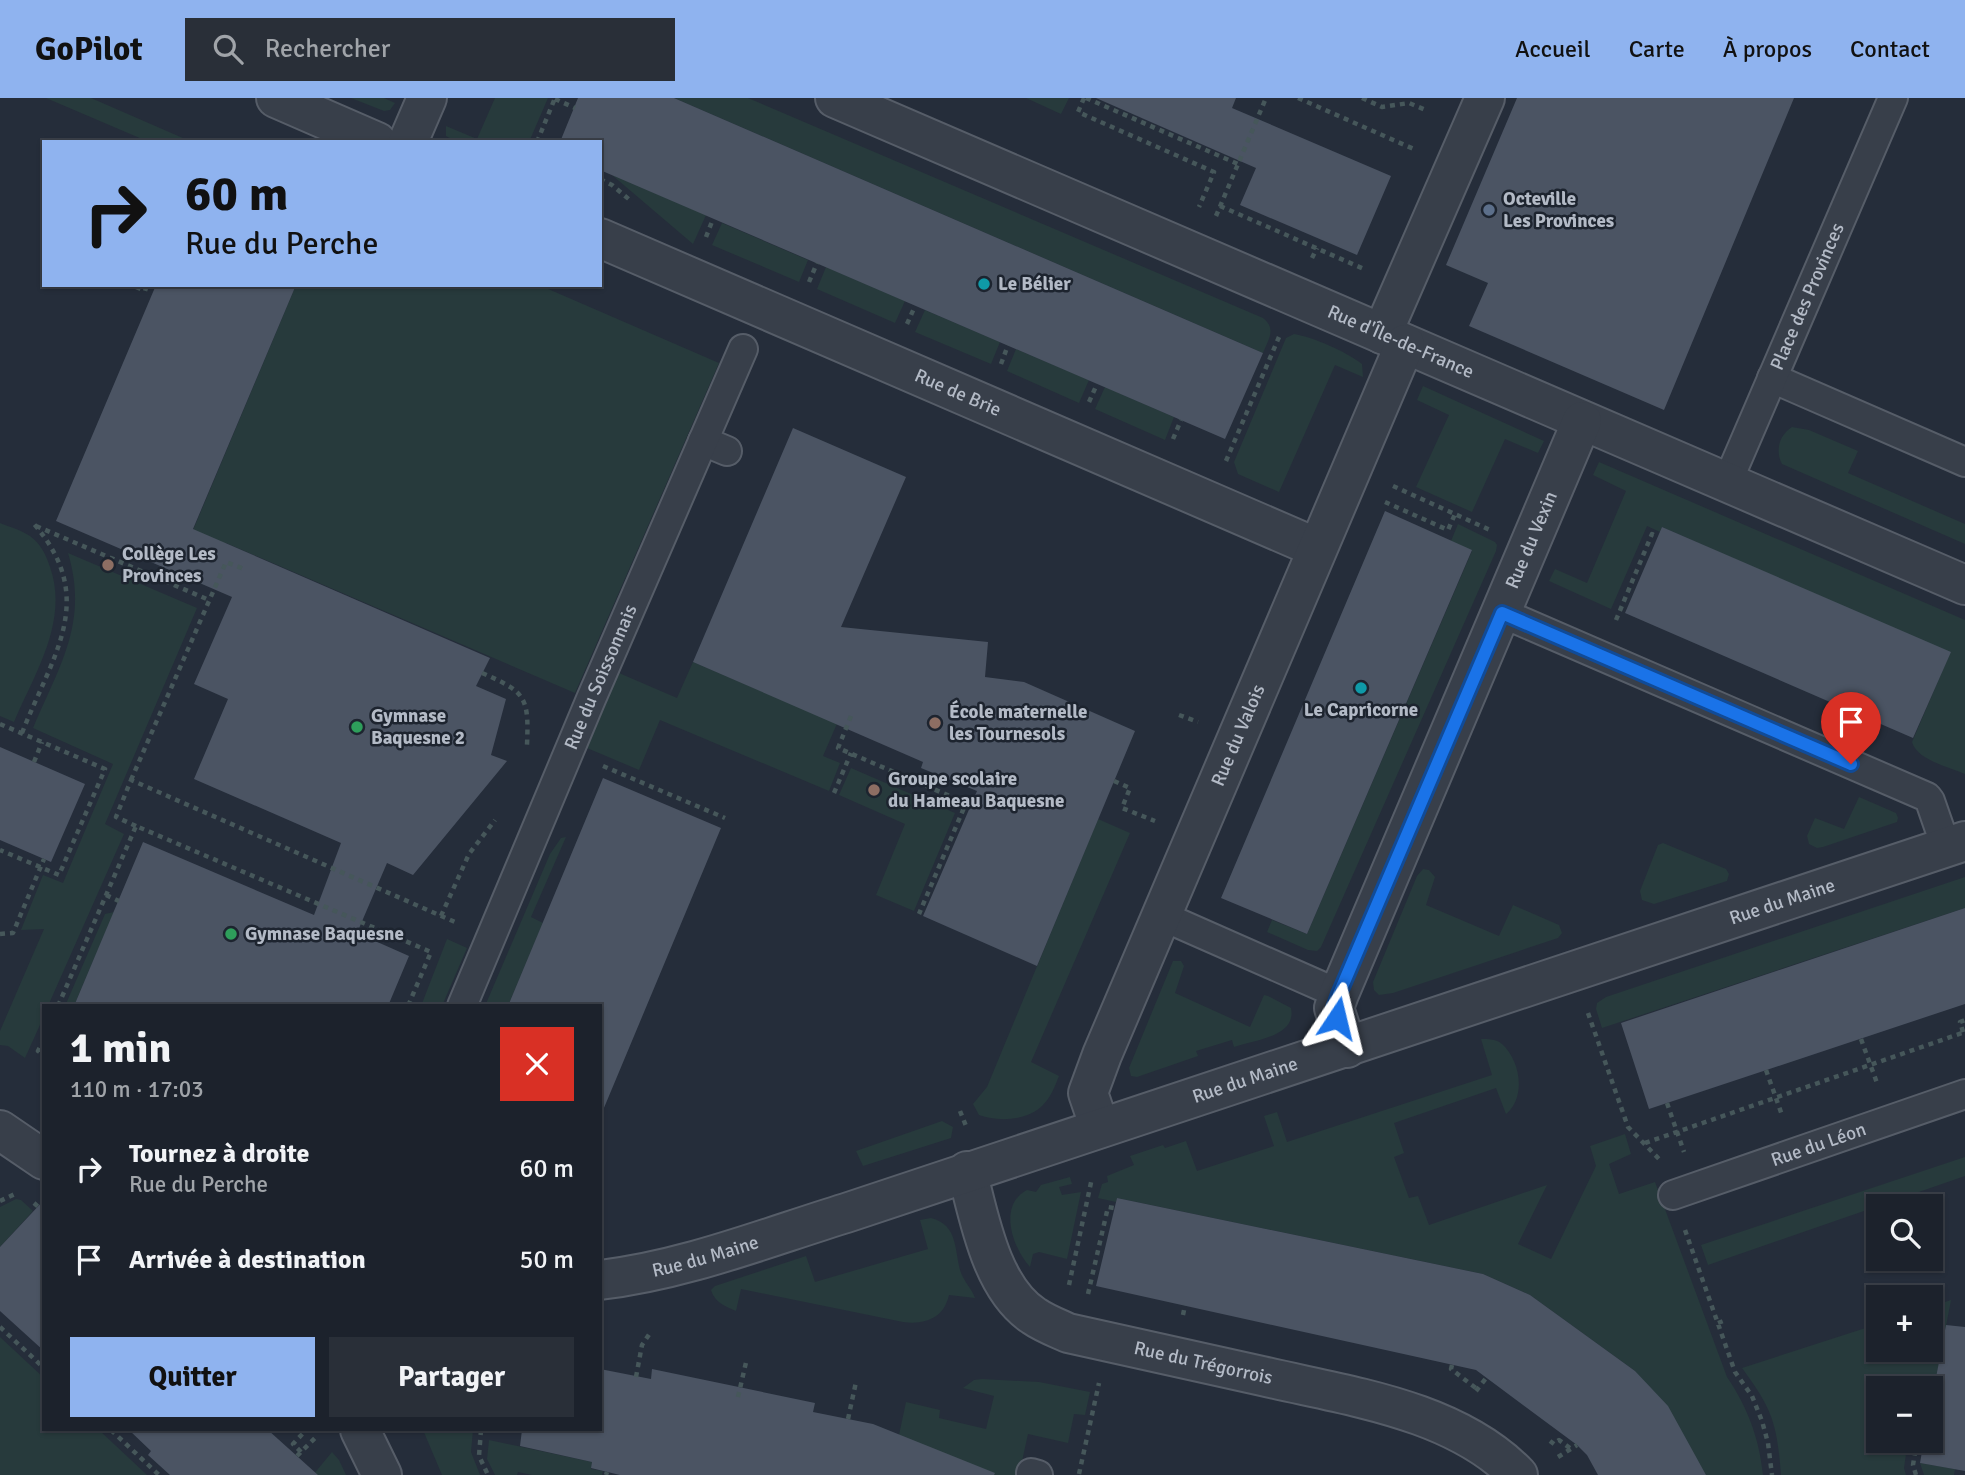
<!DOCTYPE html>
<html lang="fr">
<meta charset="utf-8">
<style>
:root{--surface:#1c222c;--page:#292f38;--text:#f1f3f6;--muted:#a0a4a9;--line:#3a3f48;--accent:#8fb3ef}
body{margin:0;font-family:Signika,sans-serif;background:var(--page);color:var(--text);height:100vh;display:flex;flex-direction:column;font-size:26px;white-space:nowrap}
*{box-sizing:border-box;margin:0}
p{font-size:23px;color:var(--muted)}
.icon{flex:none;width:38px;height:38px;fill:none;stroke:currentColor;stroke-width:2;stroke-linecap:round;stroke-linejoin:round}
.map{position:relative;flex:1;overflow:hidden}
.sheet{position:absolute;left:42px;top:906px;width:560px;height:427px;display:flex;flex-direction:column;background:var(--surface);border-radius:0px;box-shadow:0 2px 5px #0004,0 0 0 2px var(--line)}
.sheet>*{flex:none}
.guide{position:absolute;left:42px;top:42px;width:560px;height:147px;border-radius:0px;box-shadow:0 2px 5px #0004,0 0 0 2px var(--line);background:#8fb3ef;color:#111;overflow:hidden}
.controls{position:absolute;left:1866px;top:1096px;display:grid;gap:14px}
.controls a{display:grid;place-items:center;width:77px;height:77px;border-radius:0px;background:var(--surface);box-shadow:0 2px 5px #0004,0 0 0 2px var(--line);font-size:35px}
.pin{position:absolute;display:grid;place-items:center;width:60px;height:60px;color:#fff;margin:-72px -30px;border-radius:50% 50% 50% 0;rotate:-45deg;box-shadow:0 0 7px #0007}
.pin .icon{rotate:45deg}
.me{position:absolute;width:77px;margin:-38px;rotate:10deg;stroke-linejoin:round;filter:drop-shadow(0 0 5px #0008)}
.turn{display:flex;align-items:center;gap:24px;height:147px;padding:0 28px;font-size:32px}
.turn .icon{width:91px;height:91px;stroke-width:2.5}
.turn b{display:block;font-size:49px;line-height:60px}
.round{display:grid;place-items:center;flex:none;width:74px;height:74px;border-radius:0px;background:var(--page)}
.overview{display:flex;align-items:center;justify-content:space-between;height:119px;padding:0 28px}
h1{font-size:42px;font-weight:700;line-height:52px}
.action{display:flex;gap:14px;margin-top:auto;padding:14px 28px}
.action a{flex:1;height:80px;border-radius:0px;background:var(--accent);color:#111;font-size:28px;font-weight:700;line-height:80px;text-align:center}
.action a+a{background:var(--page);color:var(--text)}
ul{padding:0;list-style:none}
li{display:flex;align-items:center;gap:21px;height:91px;padding:0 28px}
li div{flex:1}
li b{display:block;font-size:26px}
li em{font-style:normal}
header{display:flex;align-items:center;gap:42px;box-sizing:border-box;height:98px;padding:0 35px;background:var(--accent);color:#111}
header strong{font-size:33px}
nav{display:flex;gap:38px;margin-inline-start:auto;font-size:24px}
.search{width:490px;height:63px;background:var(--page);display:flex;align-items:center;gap:18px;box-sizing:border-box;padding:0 24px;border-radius:0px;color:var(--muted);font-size:26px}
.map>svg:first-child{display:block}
.green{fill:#273a3c}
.building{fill:#4b5463}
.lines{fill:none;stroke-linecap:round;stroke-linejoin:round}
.lane-casing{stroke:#565d68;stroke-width:32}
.street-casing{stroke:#565d68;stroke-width:42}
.path{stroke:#46575a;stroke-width:4.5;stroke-dasharray:5 5;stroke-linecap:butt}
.lane{stroke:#383f4a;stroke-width:28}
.street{stroke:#383f4a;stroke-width:38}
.route-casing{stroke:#114b97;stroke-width:18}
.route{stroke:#1a73e8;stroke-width:12}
.service-dot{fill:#5c6f8a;stroke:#1d242f;stroke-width:2.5}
.culture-dot{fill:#0f9aa8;stroke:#1d242f;stroke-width:2.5}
.education-dot{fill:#8d6e63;stroke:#1d242f;stroke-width:2.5}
.leisure-dot{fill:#2e9e5b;stroke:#1d242f;stroke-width:2.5}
.labels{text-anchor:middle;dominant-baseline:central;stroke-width:5;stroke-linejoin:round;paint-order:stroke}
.poi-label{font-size:19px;font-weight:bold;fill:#b3bac6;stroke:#1d242f;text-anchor:start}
.street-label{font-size:19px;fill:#b3bac6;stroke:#1d242f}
</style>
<header>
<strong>GoPilot</strong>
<div class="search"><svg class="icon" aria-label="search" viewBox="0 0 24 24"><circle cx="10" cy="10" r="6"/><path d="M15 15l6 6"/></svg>Rechercher</div>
<nav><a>Accueil</a><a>Carte</a><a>À propos</a><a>Contact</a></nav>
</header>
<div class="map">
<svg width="1965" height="1377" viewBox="0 0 1965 1377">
<rect width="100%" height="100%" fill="#252d3a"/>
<path class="green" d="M46,0H91L192,44H149Z
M351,0H384L395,5L390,12L384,13Z
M495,0H548L529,44H457L446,38V28L477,41Z
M674,0H748L1263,220C1277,231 1268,242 1263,255Z
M1026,0H1069L1061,16Z
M612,77L706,117L693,146Z
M722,125L808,162L799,184L712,147Z
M826,169L905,203L895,225L817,191Z
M296,187H539L719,265L575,595L226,445L207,488L175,475Z
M925,212L1000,244L991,266L915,234Z
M1294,236C1313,239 1347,254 1362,266L1363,279L1335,267L1279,394L1238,376L1234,364L1286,240Z
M1016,251L1089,282L1079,305L1007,273Z
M1423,288L1544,343L1538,355L1505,341L1472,414L1416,389L1449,317L1417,302Z
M1105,289L1174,319L1165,342L1095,311Z
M1792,329L1809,332L1858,353L1848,375L1965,426V446L1782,366C1775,353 1779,337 1792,329Z
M1599,364L1965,522V676C1949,669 1917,662 1912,644L1950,555L1662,429L1660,434L1647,428L1611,511L1549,483L1555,471L1587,485L1626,393L1593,377Z
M0,425C10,429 21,432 30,438C41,446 46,457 50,469C69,523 35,575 14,624L0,618Z
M1458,426L1495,444L1497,447L1496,453L1321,849L1317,853L1308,852L1267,834L1272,822L1307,836L1472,453L1451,443Z
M68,455L197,510L105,726L124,736L48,908H44V918L25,960L8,948L0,947V933L44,831L21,832L43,777L63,785L113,666L33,630C59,568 89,525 68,455Z
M693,564L806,612L842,614L823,658L840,665L829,693L660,622L639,672L587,650L619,575L677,600Z
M851,670L955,715L914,813L876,797L905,726L839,697Z
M1859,699L1896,715L1898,720L1897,724L1823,749L1817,750L1809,746L1807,738L1815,720L1844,731Z
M1098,721L1130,735L1031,964L1059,978C1055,988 1051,999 1043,1007C1028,1023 998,1024 979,1017L973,1006L987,989Z
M566,739L531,819L543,825L508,908H485L550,756L561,740Z
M1663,745L1726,771L1729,776L1727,783L1654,806L1642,802L1640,793L1658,747Z
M1423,771L1429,772L1435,779L1426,807L1499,838L1513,807L1559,827L1562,835L1558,840L1393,895L1379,897L1374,892L1373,884L1417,778Z
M1965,779V810L1602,930L1596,911L1597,905L1606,899Z
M114,814L74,908H65L105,816Z
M447,841L467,850L442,908H421Z
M1173,863H1181L1184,868L1175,895L1250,929L1264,897L1268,898L1291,910C1297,939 1254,942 1234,949L1232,942L1196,953L1198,958L1137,979L1131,978L1129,970Z
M1481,941C1489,941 1496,941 1502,946C1521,963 1526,1000 1506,1016L1496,990L1394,1025L1404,1055L1394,1059L1409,1100L1418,1098L1429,1127L1547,1087L1518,1146L1551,1161L1596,1068L1590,1048L1625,1036L1631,1056L1609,1066L1619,1096L1655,1084L1727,1279C1748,1310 1759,1340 1763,1377H1706L1635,1273L1530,1197L1483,1176L1117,1100L1116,1104L1098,1100L1102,1086L1108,1084L1107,1078L1134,1067L1130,1058L1163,1047L1165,1050L1186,1043L1197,1073L1274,1048L1264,1018L1277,1014L1287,1044L1492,977Z
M942,1023L953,1029L951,1040L863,1068L856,1053Z
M1965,1059V1078L1708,1167L1701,1147Z
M1070,1079L1072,1086L1059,1089L1062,1097L1081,1094L1067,1161L1039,1154L1033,1156L1030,1169C1012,1149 998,1107 1027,1092L1036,1094L1041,1087Z
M16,1101L21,1102L33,1113L0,1149V1109Z
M931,1120C959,1127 954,1153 961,1175C965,1185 972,1191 975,1200L949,1197C944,1220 925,1227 903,1224L741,1191L736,1213C725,1208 715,1205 711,1192L715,1188L806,1158L815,1184L928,1151L920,1122Z
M1951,1202L1930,1311V1290H1878V1342H1908L1904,1370L1906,1377H1781C1777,1326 1773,1312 1742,1270L1878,1226V1251H1930V1209Z
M0,1239L44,1280V1332H99L147,1377H0Z
M982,1281L1039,1284L1090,1294L1085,1317L1074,1316L1068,1345L1028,1336L1019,1377H965L899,1337L906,1304L940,1312L939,1320L986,1331L994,1298L963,1290L974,1282Z
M423,1332H473L471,1354L480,1377H442Z
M489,1342L592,1364L591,1371L603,1373L602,1377H532L518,1374L517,1377H495L487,1361Z
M332,1354L339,1362L346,1377H313Z
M1920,1365L1955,1371L1954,1377H1924Z"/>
<path class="building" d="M578,0H674L1263,255L1225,341L600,72V44H560Z
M1096,0H1236L1232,10L1391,78L1357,157L1240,107L1256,70Z
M1517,0H1794L1664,312L1469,228L1488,185L1446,167Z
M156,187H296L193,431L490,560L476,588L506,601L491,657L507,663L413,777L387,765L357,835L409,858L388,908H74L143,744L314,817L341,745L194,681L228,601L194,586L232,499L56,423Z
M793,330L906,379L841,529L988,544L985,579L1024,584L1135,633L1037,868L923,818L977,693L921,670L923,664L693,564Z
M1385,413L1472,452L1307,836L1221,800Z
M1662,429L1951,554L1913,640L1625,515Z
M0,649L85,686L51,764L0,742Z
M603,680L721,730L601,1017L600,908H508Z
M1965,810V906L1649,1011L1621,925Z
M1117,1100L1483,1176L1530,1197L1635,1273L1668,1308L1706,1377H1598L1587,1357L1577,1347L1476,1272L1096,1188Z
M44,1102V1253L0,1213V1149Z
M1946,1227L1965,1229V1373L1920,1365L1924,1342H1930V1311Z
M600,1271L651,1281L652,1271L815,1305L813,1314L873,1326L995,1375L994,1377H620L591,1370L592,1364L520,1348L522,1332H600Z
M129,1332H268L318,1377H170L148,1357L151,1353Z"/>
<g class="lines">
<g class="lane-casing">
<g id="lane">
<path d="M1772,280L1965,364"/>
<path d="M703,343L727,353"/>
<path id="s1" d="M1727,385L1893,0"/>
<path d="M1502,515L1927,699L1930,703L1946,749"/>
<path d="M1162,818L1339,896"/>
<path id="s2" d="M462,908L591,601L743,251"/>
<path id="s3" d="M1673,1097L1965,996"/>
<path d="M1031,1375L1038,1377"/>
</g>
</g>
<g class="street-casing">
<g id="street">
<path d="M276,0L377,44"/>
<path id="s4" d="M835,0L1965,487"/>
<path d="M408,44L427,0"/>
<path id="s5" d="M600,140L1317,450"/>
<path d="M1382,236L1485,0"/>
<path id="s6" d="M1347,950L1334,910L1339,896L1582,323"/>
<path id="s7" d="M1100,1030L1088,995L1102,957L1405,246"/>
<path d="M0,1032L44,1062"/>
<path id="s8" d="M967,1073C979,1119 991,1190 1034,1218C1044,1225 1057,1230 1068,1235C1133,1249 1197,1264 1262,1278C1347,1298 1454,1311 1518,1377"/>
<path id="s9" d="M600,1182C685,1172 765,1140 846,1115L1965,743"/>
<path d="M360,1332L382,1377"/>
</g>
</g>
<path class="path" d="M1084,0L1078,14L1214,74L1199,109
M1086,0L1238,66
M1298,0L1416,52
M1362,0L1382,9L1409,5L1428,13
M555,1L575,10
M537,44L555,0
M600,78L602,73
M600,81L612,87L631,103
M1220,108L1364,171
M1216,118L1266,0
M706,139L713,121
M1312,160L1317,150
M809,184L817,165
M136,189L145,193L147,187
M907,226L915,208
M1001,266L1008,247
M1089,304L1097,286
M1173,341L1181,322
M1226,363L1279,239
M1393,388L1490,432
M1385,404L1448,432L1455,416
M36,428L209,502
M1616,522L1652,436L1657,439
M482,575C526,594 529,599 527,647
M1179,617L1198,624
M851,618L838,650L966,705L919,816
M0,626L105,671L59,777L0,752
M22,635C52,558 99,501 34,426
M34,664L42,644
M603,668L725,720
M131,682L226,464L244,471
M1114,683L1130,690L1122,710L1155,723
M834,695L851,655
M136,728L116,719L131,682L455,824
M106,797L119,803
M441,818L469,756L495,722
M0,836L13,835L44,761
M58,908L136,728L431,854L408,908
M1588,915L1628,1029L1660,1062
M1963,934L1960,924L1965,922
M44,941L38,953L44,957
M1861,941L1877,985
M1766,972L1782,1017
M1667,1005L1684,1054
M960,1013L966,1028
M1645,1045L1965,934
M0,1103L15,1096
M34,1105L44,1114
M1685,1132L1735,1274L1752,1298L1762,1323L1768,1345L1772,1377
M1069,1187L1092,1080
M1088,1196L1108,1109L1114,1110
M1183,1217L1185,1207
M1718,1225L1726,1222
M0,1229L44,1270
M1452,1267L1451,1271L1477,1291
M636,1279L642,1247L650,1235
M1476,1293L1487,1279
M738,1299L747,1260
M848,1321L856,1284
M111,1332L159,1377
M481,1332L479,1358L488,1377
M1550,1343L1554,1346L1559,1342L1571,1351
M301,1354L293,1346L306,1332
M297,1358L318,1337
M1558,1359L1577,1347
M1079,1376L1099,1285
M606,1377L607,1374
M1916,1377L1913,1367L1917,1342"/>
<use href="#lane" class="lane"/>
<use href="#street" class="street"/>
</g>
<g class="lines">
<g class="route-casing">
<path id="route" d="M1337,920L1334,910L1339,896L1502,515L1851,666"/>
</g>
<use href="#route" class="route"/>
</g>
<circle class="service-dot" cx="1489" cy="112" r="7"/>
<g class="culture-dot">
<circle cx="984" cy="186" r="7"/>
<circle cx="1361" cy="590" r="7"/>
</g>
<g class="education-dot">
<circle cx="108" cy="467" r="7"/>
<circle cx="935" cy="625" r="7"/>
<circle cx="874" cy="692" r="7"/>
</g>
<g class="leisure-dot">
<circle cx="357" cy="629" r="7"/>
<circle cx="231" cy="836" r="7"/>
</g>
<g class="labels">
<g class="poi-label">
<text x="1503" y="101">Octeville<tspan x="1503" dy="22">Les Provinces</tspan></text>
<text x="998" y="186">Le Bélier</text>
<text x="122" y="456">Collège Les<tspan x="122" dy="22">Provinces</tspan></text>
<text x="1361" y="612" text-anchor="middle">Le Capricorne</text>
<text x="949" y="614">École maternelle<tspan x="949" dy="22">les Tournesols</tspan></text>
<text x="371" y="618">Gymnase<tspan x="371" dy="22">Baquesne 2</tspan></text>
<text x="888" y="681">Groupe scolaire<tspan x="888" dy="22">du Hameau Baquesne</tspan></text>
<text x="245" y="836">Gymnase Baquesne</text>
</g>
<g class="street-label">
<text stroke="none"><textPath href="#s1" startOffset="203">Place des Provinces</textPath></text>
<text stroke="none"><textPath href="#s4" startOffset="616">Rue d'Île-de-France</textPath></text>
<text stroke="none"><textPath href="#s5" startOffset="390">Rue de Brie</textPath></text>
<text stroke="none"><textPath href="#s6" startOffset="550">Rue du Vexin</textPath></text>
<text stroke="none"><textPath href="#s2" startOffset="357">Rue du Soissonnais</textPath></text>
<text stroke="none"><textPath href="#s7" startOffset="425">Rue du Valois</textPath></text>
<text stroke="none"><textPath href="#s9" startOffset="1242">Rue du Maine</textPath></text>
<text stroke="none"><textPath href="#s9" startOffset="676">Rue du Maine</textPath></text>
<text stroke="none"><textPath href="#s3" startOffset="154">Rue du Léon</textPath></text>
<text stroke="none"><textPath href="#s9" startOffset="108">Rue du Maine</textPath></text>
<text stroke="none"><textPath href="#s8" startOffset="340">Rue du Trégorrois</textPath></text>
</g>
</g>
</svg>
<div class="controls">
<a><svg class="icon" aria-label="search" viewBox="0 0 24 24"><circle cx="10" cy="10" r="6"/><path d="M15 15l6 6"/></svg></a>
<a>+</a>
<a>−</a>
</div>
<div class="pin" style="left:1851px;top:666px;background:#d93025"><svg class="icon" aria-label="arrive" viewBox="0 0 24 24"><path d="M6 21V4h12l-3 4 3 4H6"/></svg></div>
<svg class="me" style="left:1337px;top:920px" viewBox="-20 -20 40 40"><path d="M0-17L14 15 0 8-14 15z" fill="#1a73e8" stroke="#fff" stroke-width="4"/></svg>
<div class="guide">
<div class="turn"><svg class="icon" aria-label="right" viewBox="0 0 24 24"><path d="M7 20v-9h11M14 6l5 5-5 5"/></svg><div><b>60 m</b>Rue du Perche</div></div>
</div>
<section class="sheet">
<div class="overview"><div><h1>1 min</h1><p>110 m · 17:03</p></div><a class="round" style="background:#d93025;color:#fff"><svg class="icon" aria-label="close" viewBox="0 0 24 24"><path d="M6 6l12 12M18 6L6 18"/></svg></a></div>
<ul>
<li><svg class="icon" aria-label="right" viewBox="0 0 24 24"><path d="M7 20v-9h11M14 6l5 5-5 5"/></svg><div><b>Tournez à droite</b><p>Rue du Perche</p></div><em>60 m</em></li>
<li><svg class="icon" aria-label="arrive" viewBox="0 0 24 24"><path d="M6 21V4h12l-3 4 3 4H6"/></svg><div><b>Arrivée à destination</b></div><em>50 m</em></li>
</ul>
<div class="action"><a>Quitter</a><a>Partager</a></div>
</section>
</div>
